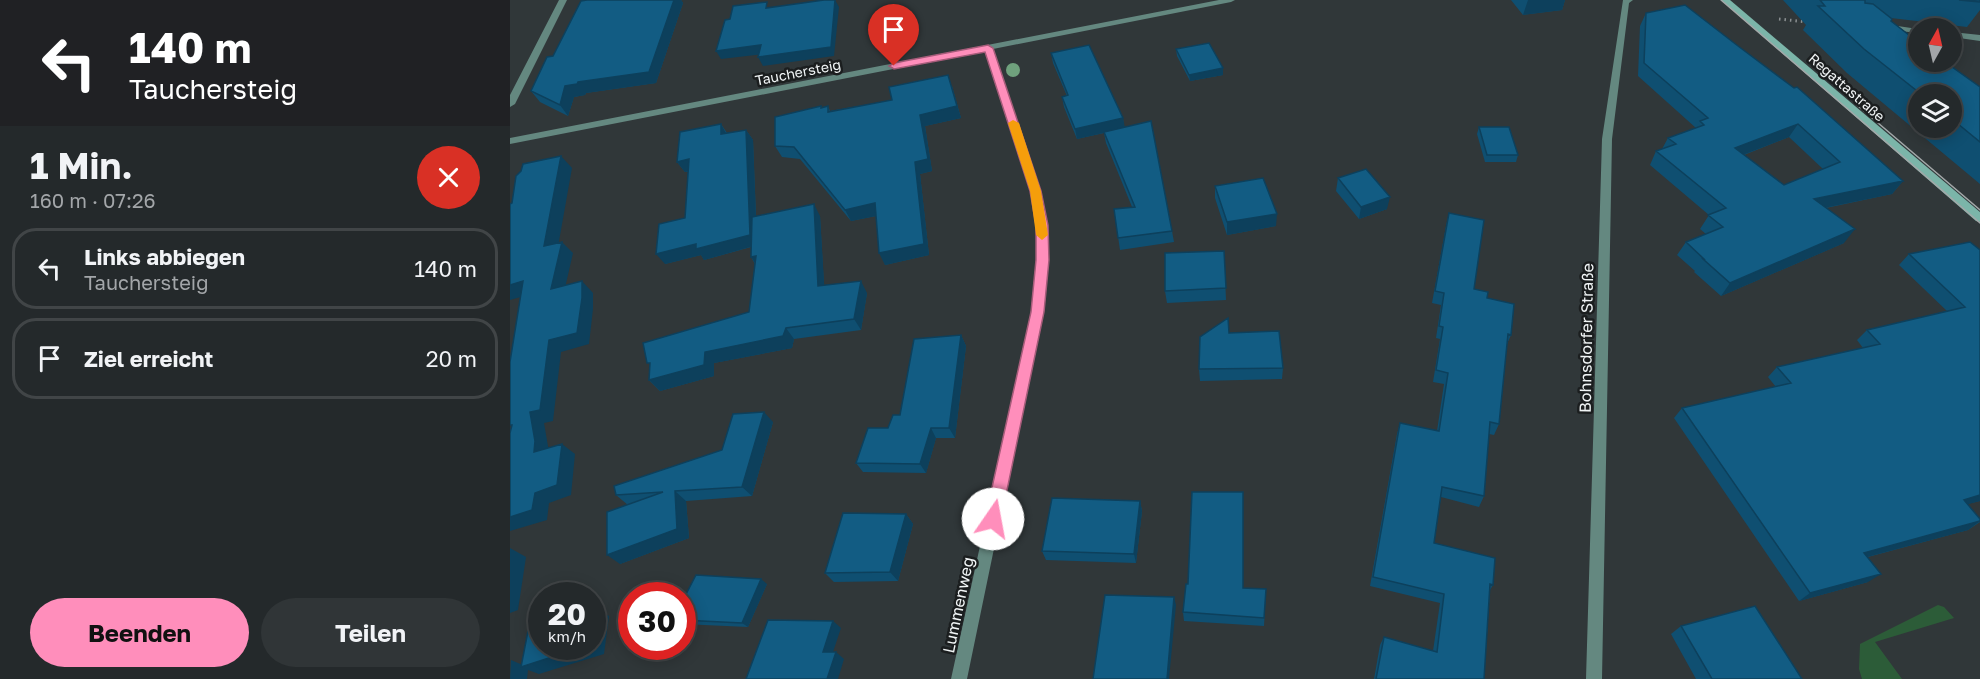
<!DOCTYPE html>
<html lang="de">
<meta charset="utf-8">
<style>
:root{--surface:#24292b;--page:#303537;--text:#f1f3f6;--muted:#a3a6a9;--line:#414547;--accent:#ff8ebb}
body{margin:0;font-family:"Golos Text",sans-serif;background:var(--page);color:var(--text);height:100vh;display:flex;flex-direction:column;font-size:22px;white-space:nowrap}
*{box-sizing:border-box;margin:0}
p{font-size:20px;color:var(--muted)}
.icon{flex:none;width:33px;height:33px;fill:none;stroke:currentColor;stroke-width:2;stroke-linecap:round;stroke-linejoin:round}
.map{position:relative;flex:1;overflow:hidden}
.details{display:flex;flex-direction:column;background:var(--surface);width:510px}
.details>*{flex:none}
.top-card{background:#202124;color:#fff;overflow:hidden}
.needle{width:39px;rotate:8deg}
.buttons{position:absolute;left:1398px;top:18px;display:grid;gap:12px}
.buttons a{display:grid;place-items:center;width:54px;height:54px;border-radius:50%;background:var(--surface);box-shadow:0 3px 15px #0003,0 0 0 2px var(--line);font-size:30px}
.speed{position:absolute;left:18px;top:582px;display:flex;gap:12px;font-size:30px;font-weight:700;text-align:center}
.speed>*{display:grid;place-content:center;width:78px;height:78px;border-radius:50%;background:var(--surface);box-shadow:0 3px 15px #0003,0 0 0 2px var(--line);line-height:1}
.speed small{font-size:15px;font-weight:400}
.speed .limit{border:9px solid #d22;background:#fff;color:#111}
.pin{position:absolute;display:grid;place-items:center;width:51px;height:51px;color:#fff;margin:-62px -26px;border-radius:50% 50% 50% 0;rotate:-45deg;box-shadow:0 0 6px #0007}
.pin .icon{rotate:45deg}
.me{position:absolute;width:66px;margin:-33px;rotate:12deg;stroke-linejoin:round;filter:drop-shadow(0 0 4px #0008)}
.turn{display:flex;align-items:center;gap:21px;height:126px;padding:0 30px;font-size:27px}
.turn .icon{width:78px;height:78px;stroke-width:2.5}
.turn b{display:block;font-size:42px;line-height:51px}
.round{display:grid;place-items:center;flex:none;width:63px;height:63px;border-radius:32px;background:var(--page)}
.head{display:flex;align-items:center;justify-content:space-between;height:102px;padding:0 30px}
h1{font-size:36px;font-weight:700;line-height:45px}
.primary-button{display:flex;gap:12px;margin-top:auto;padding:12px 30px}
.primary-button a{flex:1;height:69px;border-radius:36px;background:var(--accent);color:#111;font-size:24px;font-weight:700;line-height:69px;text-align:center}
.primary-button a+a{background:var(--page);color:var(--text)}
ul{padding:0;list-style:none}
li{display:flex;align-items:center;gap:18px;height:81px;margin:0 12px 9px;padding:0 18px;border:3px solid var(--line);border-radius:24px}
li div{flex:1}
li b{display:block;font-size:22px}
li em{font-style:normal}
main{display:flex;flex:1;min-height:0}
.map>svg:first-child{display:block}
.green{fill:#2c5c38}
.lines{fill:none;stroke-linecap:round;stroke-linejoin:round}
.path{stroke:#8b9092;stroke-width:3;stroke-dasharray:1.5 4;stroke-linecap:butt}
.minor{fill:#648880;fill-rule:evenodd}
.secondary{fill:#7bb5a9;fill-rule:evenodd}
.tram{stroke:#a3a8a9;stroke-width:1.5}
.tree{fill:#6fa17d}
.wall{fill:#0f4f71;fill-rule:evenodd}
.shaded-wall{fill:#0d405c}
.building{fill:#125c83;stroke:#0d405c;stroke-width:1.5;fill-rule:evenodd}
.route{fill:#ff8ebb;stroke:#a65c7a;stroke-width:1.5}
.slow{fill:#f59e0b}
.labels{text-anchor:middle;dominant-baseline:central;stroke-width:5;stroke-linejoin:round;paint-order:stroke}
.far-street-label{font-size:14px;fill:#f1f5f6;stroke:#1b1e1f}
.street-label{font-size:16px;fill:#f1f5f6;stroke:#1b1e1f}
</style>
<main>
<section class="details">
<div class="top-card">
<div class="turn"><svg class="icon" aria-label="left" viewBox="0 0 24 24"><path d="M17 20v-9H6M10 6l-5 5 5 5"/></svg><div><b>140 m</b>Tauchersteig</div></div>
</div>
<div class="head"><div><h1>1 Min.</h1><p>160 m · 07:26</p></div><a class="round" style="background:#d93025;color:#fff"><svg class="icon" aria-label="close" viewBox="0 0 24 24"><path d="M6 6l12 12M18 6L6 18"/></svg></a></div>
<ul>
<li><svg class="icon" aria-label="left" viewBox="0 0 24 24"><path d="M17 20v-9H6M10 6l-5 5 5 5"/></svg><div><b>Links abbiegen</b><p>Tauchersteig</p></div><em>140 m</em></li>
<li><svg class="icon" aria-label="arrive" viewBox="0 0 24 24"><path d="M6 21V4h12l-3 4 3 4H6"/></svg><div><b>Ziel erreicht</b></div><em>20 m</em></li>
</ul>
<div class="primary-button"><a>Beenden</a><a>Teilen</a></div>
</section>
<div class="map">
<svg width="1470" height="679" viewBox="0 0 1470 679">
<rect width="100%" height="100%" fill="#303739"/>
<path class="green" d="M1428,605L1434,607L1444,618L1365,642L1392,679H1352L1349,669L1350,644Z"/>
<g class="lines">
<path class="path" d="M1269,19L1297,22"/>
<path class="minor" d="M49,0H57L5,104L0,107V95Z
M709,0H725L721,2L483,49L530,191L537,225L538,260L533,312L457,679H441L521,312L526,260L527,225L520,191L475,51L0,144V138Z
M1113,0H1123L1119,3L1102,139L1092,679H1076L1092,139Z
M1374,24L1408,29V33L1371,29V25Z
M1442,32L1470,35V41L1442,37Z"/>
<path class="secondary" d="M1211,0H1220L1470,212V222L1466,221Z"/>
<path class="tram" d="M1211,0L1470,223
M1347,105L1470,210"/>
</g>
<circle class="tree" cx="503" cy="70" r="7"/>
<path class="wall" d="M77,0H171L173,3L146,83L76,93L75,95L64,97L58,116L30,102L21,91Z
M1001,0H1055L1052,10L1013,15Z
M1273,0H1470V10L1457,27L1381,18V21L1470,87V184L1337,73L1293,30L1296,25ZM1408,94H1442V128H1408Z
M1136,13L1393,181L1382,194L1316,208L1334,243L1211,296L1184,272L1185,271L1167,255L1176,242L1196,234L1190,229L1199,215L1140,165L1146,151L1152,149L1158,138L1186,128L1128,76L1130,26ZM1279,137L1313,169L1274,185L1234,155Z
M666,49L713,75L680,81L667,56Z
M541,53L613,118L614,127L662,231L664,242L610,250L604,209L622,207L596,143L594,133L567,139L554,107L552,97L557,96L543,63Z
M442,86L451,118L415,126L422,171L410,174L419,255L375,265L366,216L341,221L290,159L272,157L265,146L311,106L312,107L318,106L320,111L382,100Z
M211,124L217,133L236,130L243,140L246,216H310L314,285L357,293L351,330L284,339L282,348L204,363V376L150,391L139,380L239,312L245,264L241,257V247L194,260L191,255L155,264L175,218L178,172H175L167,162Z
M969,127L1008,155L1006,162H975L967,134Z
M828,178L877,209L849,219L826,191Z
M705,186L766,226L717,235L705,198Z
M939,213L964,289L977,298L1001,335L997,344L989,424L984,435L979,434L974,496L969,507L931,497L924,543L983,585L980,590L974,679H864L870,645L874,637L923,651L930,603L860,586L887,434L890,423L927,431L934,384L923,382L930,339L926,338L931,305L922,303L936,226Z
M1470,250V501L1457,504L1470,519V522L1458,530L1358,557V582L1289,601L1164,418L1172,408L1266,387L1258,377L1267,367L1353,348L1347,340L1357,330L1437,311L1389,265L1399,254Z
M714,251L716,300L657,303L655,291Z
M451,335L456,346L445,438H426L416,473L353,472L346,463L390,415Z
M773,368L772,379L690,381L689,369Z
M263,422L242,496L176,501L179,538L110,564L118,505L106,495L212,450Z
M630,501L632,511L626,563L536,560L532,551Z
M396,514L403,524L388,581L324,582L315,573Z
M257,584L238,627L172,624V602Z
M733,588L756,589L754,626L674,621L673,612Z
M1171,626L1292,679H1186L1161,634Z"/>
<path class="shaded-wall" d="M164,0H171L173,3L146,83L76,93L75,95L64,97L58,116L50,105L55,86L68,82Z
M325,0L329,7L324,56L253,66L248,57Z
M1018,0H1055L1052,10L1013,15Z
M251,45L255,54L211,59L206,51Z
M713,68V75L680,81L679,75Z
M438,75L451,118L415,126L422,171L410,174L419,255L375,265L369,253L405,162L410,115Z
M613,118L615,128L567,139L565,129Z
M211,124L217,135L211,134Z
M1288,124L1279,137L1217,161L1225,148Z
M236,130L243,140L247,245L194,260L191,255L155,264L146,254L186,244Z
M51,156L62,168L46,258L34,246Z
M179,159L187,170L175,172L167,162Z
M1393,181L1382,194L1294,212L1304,199Z
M880,197L877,209L849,219L851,207Z
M365,203L371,215L341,221L335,210Z
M304,204L310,216L315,298L308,286Z
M767,214L766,226L717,235V222Z
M1345,229L1334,243L1211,296L1220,283Z
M52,242L63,253L52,301L41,289Z
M246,256L249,269L241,257Z
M13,281L25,293L0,300V285Z
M72,281L83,293V309L79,344L51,352L43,421L34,423L39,452H24L20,412L39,340Z
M351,281L357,293L351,330L344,319Z
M276,328L284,339L282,348L204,363V376L150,391L139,380L195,352Z
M451,335L456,346L445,438L439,428Z
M254,412L263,422L242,496L232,487Z
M421,428L426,438L416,473L410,464Z
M52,444L65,454L61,495L39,503L37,520L0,531V517L25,493Z
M165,491L176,501L179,538L110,564L97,555Z
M1470,495V501L1440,509L1454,500Z
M630,501L632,511L626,563L624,554Z
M396,514L403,524L388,581L380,572Z
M1470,521L1458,530L1342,561L1354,553Z
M0,548L16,557L8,610L0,613Z
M1371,574L1358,582L1289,601L1300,593Z
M251,579L257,584L238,627L232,623Z
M664,597L666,605L659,679H657Z
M83,607L99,616L94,654L29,674L18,670L17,679H0L1,660L15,666L76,646H82Z
M323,621L331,628L321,658L313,652Z
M326,652L334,659L328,679H317Z"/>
<path class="building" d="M77,0H164L139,72L68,82L67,84L55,86L50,105L21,91L37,57L43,56L71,1Z
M314,0H325L321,47L248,57L251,45L206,51L215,20L220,19L223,6L257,2L256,8Z
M1310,0H1355V3L1363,4L1382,19L1381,21L1408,42V62H1435L1470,87V142L1442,119V94H1411L1354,49L1308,6H1315Z
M1449,0H1470V2Z
M1175,5L1228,46L1284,88L1287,87L1393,181L1304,199L1345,229L1220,283L1193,259H1194L1176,242L1213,227L1198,215L1216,208L1146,151L1166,144L1158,138L1194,125L1190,121L1198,118L1134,63L1136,13ZM1288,124L1330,162L1274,185L1225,148Z
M699,43L713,68L679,75L666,49Z
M579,45L613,118L565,129L552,97L558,95L541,53Z
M438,75L447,106L410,115L418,159L405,162L414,244L369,253L365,203L335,210L284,147L265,146V117L311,106V108L318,106V112L382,100L379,87Z
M641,121L662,231L608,238L604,209L625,207L594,132Z
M211,124V134L236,130L240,235L186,249V244L146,254L149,224L175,218L179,159L167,162L170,132Z
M969,127H999L1008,155H977Z
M51,156L34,246L52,242L41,289L72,281V298L67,333L39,340L30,410L20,412L25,441L24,452L52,444L47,485L25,493L22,510L0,517V433L2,425H0V362L13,281L0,285V204L2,203L6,176L11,171L13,164Z
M856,169L880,197L851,207L828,178Z
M753,178L767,214L717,222L705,186Z
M304,204L308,286L351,281L344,319L276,328L273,336L195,352L194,365L139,380L140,363H137L133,343L239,312L246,256L241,257L242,217Z
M939,213L974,220L964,289L978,292L977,298L1004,304L1001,335L998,334L989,424L980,422L974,496L932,487L924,543L985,558L983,585L980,584L974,679H866L874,637L927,652L934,594L863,577L890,423L929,431L938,373L926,370L933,327L929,326L934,293L925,291Z
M1460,242L1470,250V495L1454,500L1470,519V521L1354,553L1371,574L1300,593L1172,408L1281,383L1267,367L1370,344L1357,330L1455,307L1399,254Z
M714,251L716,288L655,291V253Z
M718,318L719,333L769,331L773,368L689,369L690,337Z
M451,335L439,428H421L410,464L346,463L358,428H378L383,415H390L404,339Z
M254,412L232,487L165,491L167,529L97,555V512L153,492L106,495L104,486L212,450L223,414Z
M682,492H733V588L756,589L754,618L673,612L676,584H678Z
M542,498L630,501L624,554L532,551Z
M333,513L396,514L380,572L315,573Z
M186,575L251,579L232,623L172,620V602Z
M595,595L664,597L657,679H583Z
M1245,606L1292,679H1202L1171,626Z
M258,620L323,621L313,652H326L317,679H236Z
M32,622V646H76L11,667L19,626Z"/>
<path class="route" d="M478,45L483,48L531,191L538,225L539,260L534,312L491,519L489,524L483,526L477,524L475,519L521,312L526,260V225L520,191L475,52L384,69L379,66L384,63Z"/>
<path class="slow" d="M503,120L509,123L531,191L538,235L532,240L526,235L520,191L498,123Z"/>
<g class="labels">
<g class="far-street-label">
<text transform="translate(288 72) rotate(-11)">Tauchersteig</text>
<text transform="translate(1337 87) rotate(41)">Regattastraße</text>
</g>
<g class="street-label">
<text transform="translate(1076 338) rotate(-89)">Bohnsdorfer Straße</text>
<text transform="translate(448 605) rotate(-78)">Lummenweg</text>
</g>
</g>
</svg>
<div class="buttons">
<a><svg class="needle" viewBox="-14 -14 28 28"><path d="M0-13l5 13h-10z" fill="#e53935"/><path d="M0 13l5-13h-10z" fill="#a3a6a9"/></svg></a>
<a><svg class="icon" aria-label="layers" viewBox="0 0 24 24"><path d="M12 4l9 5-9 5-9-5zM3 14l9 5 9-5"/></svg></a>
</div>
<div class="speed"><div>20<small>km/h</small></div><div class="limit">30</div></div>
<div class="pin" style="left:384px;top:66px;background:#d93025"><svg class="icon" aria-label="arrive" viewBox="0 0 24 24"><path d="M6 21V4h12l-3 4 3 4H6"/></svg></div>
<svg class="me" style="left:483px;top:519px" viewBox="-20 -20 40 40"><circle r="19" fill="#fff"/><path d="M0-13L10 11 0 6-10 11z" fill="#ff8ebb"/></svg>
</div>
</main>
